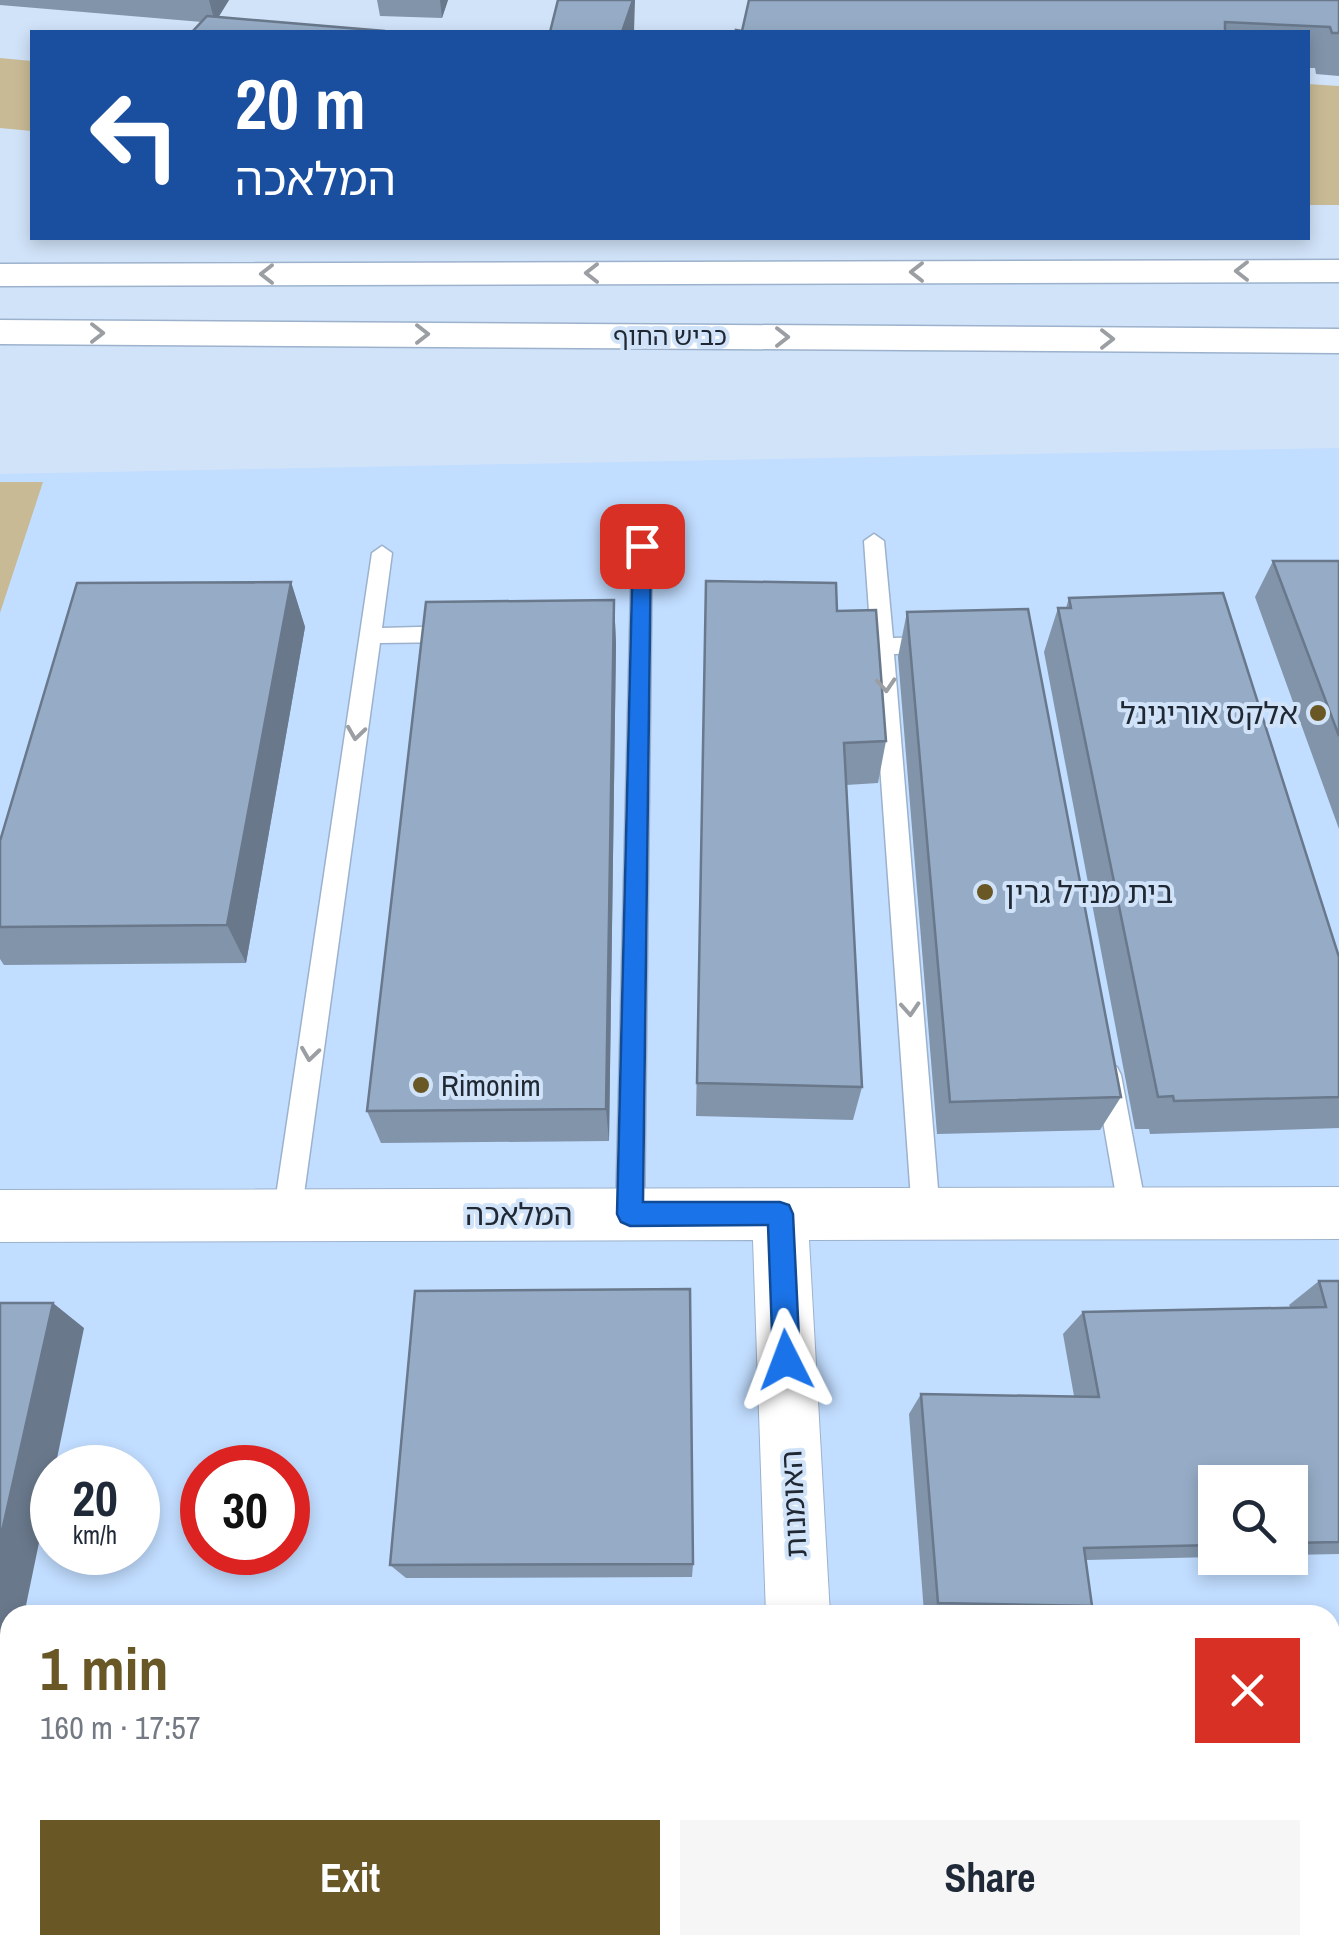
<!DOCTYPE html>
<meta charset="utf-8">
<style>
:root{--surface:#fff;--page:#f6f6f7;--text:#1f2937;--muted:#747a83;--accent:#695825}
body{margin:0;font-family:"Archivo Narrow","Noto Sans Hebrew",sans-serif;background:var(--page);color:var(--text);height:100vh;display:flex;flex-direction:column;font-size:38px;white-space:nowrap}
*{box-sizing:border-box;margin:0}
p{font-size:32px;color:var(--muted)}
.icon{flex:none;width:55px;height:55px;fill:none;stroke:currentColor;stroke-width:2;stroke-linecap:round;stroke-linejoin:round}
.map{position:relative;flex:1;overflow:hidden}
.drawer{position:absolute;left:0px;top:1605px;width:1340px;height:350px;display:flex;flex-direction:column;background:var(--surface);border-radius:30px 30px 0 0;box-shadow:0 5px 15px #0003}
.drawer>*{flex:none}
.hud{position:absolute;left:30px;top:30px;width:1280px;height:210px;border-radius:0px;box-shadow:0 5px 15px #0003;background:#1a4fa0;color:#fff;overflow:hidden}
.fabs{position:absolute;left:1198px;top:1465px;display:grid;gap:20px}
.fabs a{display:grid;place-items:center;width:110px;height:110px;border-radius:0px;background:var(--surface);box-shadow:0 5px 15px #0003;font-size:50px}
.speed{position:absolute;left:30px;top:1445px;display:flex;gap:20px;font-size:50px;font-weight:700;text-align:center}
.speed>*{display:grid;place-content:center;width:130px;height:130px;border-radius:50%;background:var(--surface);box-shadow:0 5px 15px #0003;line-height:1}
.speed small{font-size:25px;font-weight:400}
.speed .limit{border:15px solid #d22;background:#fff;color:#111}
.pin{position:absolute;display:grid;place-items:center;width:85px;height:85px;color:#fff;margin:-42px;border-radius:20px;box-shadow:0 5px 15px #0006}
.me{position:absolute;width:110px;margin:-55px;rotate:357deg;stroke-linejoin:round;filter:drop-shadow(0 0 8px #0008)}
.turn{display:flex;align-items:center;gap:35px;height:210px;padding:0 40px;font-size:45px}
.turn .icon{width:130px;height:130px;stroke-width:2.5}
.turn b{display:block;font-size:70px;line-height:85px}
.round{display:grid;place-items:center;flex:none;width:105px;height:105px;border-radius:0px;background:var(--page)}
.summary{display:flex;align-items:center;justify-content:space-between;height:170px;padding:0 40px}
h1{font-size:60px;font-weight:700;line-height:75px;color:var(--accent)}
.button{display:flex;gap:20px;margin-top:auto;padding:20px 40px}
.button a{flex:1;height:115px;border-radius:0px;background:var(--accent);color:#fff;font-size:40px;font-weight:700;line-height:115px;text-align:center}
.button a+a{background:var(--page);color:var(--text)}
.map>svg:first-child{display:block}
.built{fill:#c1ddff;fill-rule:evenodd}
.green{fill:#c8ba95}
.lines{fill:none;stroke-linecap:round;stroke-linejoin:round}
.lane-casing{stroke:#9cb2cc;stroke-width:3}
.street-casing{stroke:#9cb2cc;stroke-width:2}
.highway-casing{stroke:#9cb2cc;stroke-width:3}
.lane{fill:#fff;fill-rule:evenodd}
.street{fill:#fff;fill-rule:evenodd}
.highway{fill:#fff;fill-rule:evenodd}
.wall{fill:#8194aa}
.shaded-wall{fill:#69788b}
.building{fill:#96acc6;stroke:#69788b;stroke-width:2.5}
.oneway{stroke:#9b9ea3}
.route{fill:#1a73e8;stroke:#114b97;stroke-width:2.5}
.poi-dot{fill:#695825;stroke:#d1e3f9;stroke-width:4}
.labels{text-anchor:middle;dominant-baseline:central;stroke-width:8;stroke-linejoin:round;paint-order:stroke}
.far-street-label{font-size:25px;fill:#202833;stroke:#d1e3f9}
.poi-label{font-size:30px;fill:#202833;stroke:#d1e3f9;text-anchor:start}
.street-label{font-size:30px;fill:#202833;stroke:#d1e3f9}
</style>
<div class="map">
<svg width="1339" height="1955" viewBox="0 0 1339 1955">
<rect width="100%" height="100%" fill="#d1e3f9"/>
<path class="built" d="M1339,448V1955H0V474ZM52,1468H138V1552H52ZM202,1468H288V1552H202ZM1215,1482H1290V1558H1215ZM10,1615H1330V1945H10Z"/>
<path class="green" d="M0,58L32,61V131L0,128Z
M1308,84L1339,86V205H1308Z
M0,482H43L0,613Z"/>
<g class="lines">
<g class="lane-casing">
<path id="lane" d="M874,534L884,541L893,638L932,637L943,645L932,653L894,654L940,1213L936,1222L926,1226L916,1222L912,1213L864,541Z
M642,539L652,546L644,1214L640,1223L630,1227L620,1223L616,1214L632,546Z
M382,546L392,553L382,628L455,626L466,634L455,642L380,643L301,1216L297,1225L287,1229L277,1225L273,1216L372,553Z
M1108,1063L1117,1067L1121,1075L1147,1213L1143,1222L1133,1226L1123,1222L1119,1213L1095,1075L1099,1067Z"/>
</g>
<g class="street-casing">
<path id="street" d="M1339,1187V1239L809,1240L830,1615H766L753,1240L0,1242V1190Z
M777,1945H849V1955H777Z"/>
</g>
<g class="highway-casing">
<path id="highway" d="M1339,260V282L0,286V264Z
M0,320L1339,329V353L0,344Z"/>
</g>
<use href="#lane" class="lane"/>
<use href="#street" class="street"/>
<use href="#highway" class="highway"/>
</g>
<path class="wall" d="M0,0H229L218,17L202,22L0,5Z
M377,0H448L442,18L380,16Z
M1339,0V76L1316,74L1315,68H1308V32H736Z
M1273,561H1339V829L1255,597Z
M706,581L837,611L886,741L878,783L846,785L862,1087L853,1120L696,1116Z
M291,582L305,627L246,963L4,965L0,959V841Z
M1069,598L1339,957V1128L1150,1134L1149,1129H1135L1044,652L1058,608H1066Z
M614,600L616,644L609,1141L381,1143L367,1111Z
M907,612L1121,1097L1100,1130L937,1134L898,657Z
M1319,1281H1339V1554L1290,1555V1482H1215V1557L1086,1560L1092,1606L1072,1615L924,1613L909,1414L921,1394L1074,1396L1063,1334L1083,1312L1290,1307L1289,1305Z
M693,1564L692,1577L406,1578L390,1565Z
M918,1945H1330L1339,1955H919Z"/>
<path class="shaded-wall" d="M209,0H229L215,23Z
M440,0H448L442,18Z
M633,0H635L634,32H622Z
M291,582L305,627L246,963L227,925Z
M614,600L616,644L609,1141L606,1109Z
M53,1303L84,1328L55,1468H52V1480L24,1615H10V1681L0,1728V1540Z"/>
<path class="building" d="M558,0H633L622,32H550Z
M749,0H1339V33H1332L1330,27L1225,22V32H736V30L742,31Z
M207,16L384,31V32H192Z
M1273,561H1339V736Z
M706,581L836,583L837,611L876,610L886,741L844,743L862,1087L697,1083Z
M291,582L227,925L0,927V841L77,583Z
M1223,593L1339,957V1097L1174,1101L1173,1096L1158,1097L1058,608H1071L1069,598Z
M614,600L606,1109L367,1111L426,602Z
M1028,609L1121,1097L950,1102L907,612Z
M1319,1281H1339V1542L1290,1543V1482H1215V1545L1084,1548L1092,1606L938,1603L921,1394L1099,1397L1083,1312L1326,1307Z
M690,1289L693,1564L390,1565L415,1291Z
M0,1303H53L0,1540Z
M1330,1701H1332L1339,1733V1955H935L934,1945H1330Z
M353,1945H693V1955H352Z"/>
<defs><path id="oneway-chevron" d="M-2-3.5L2.5 0L-2 3.5" fill="none" stroke-width="1.6" stroke-linecap="round" stroke-linejoin="round" transform="scale(2.5)"/></defs>
<g class="oneway">
<use href="#oneway-chevron" transform="translate(1242 271) rotate(180)"/>
<use href="#oneway-chevron" transform="translate(917 272) rotate(180)"/>
<use href="#oneway-chevron" transform="translate(592 273) rotate(180)"/>
<use href="#oneway-chevron" transform="translate(267 274) rotate(180)"/>
<use href="#oneway-chevron" transform="translate(97 333)"/>
<use href="#oneway-chevron" transform="translate(422 334)"/>
<use href="#oneway-chevron" transform="translate(782 337)"/>
<use href="#oneway-chevron" transform="translate(1107 339)"/>
<use href="#oneway-chevron" transform="translate(886 685) rotate(86)"/>
<use href="#oneway-chevron" transform="translate(356 733) rotate(98)"/>
<use href="#oneway-chevron" transform="translate(910 1009) rotate(86)"/>
<use href="#oneway-chevron" transform="translate(310 1054) rotate(98)"/>
</g>
<path class="route" d="M642,539L651,546L643,1202H780L789,1205L793,1214L800,1360L796,1369L786,1373L777,1369L773,1360L768,1225L630,1226L621,1222L617,1214L633,546Z"/>
<g class="poi-dot">
<circle cx="1318" cy="713" r="10"/>
<circle cx="985" cy="892" r="10"/>
<circle cx="421" cy="1085" r="10"/>
</g>
<g class="labels">
<g class="far-street-label">
<text x="670" y="336">כביש החוף</text>
</g>
<g class="poi-label">
<text x="1298" y="713" text-anchor="end">אלקס אוריגינל</text>
<text x="1005" y="892">בית מנדל גרין</text>
<text x="441" y="1085">Rimonim</text>
</g>
<g class="street-label">
<text x="519" y="1214">המלאכה</text>
<text transform="translate(793 1504) rotate(-93)">האומנות</text>
</g>
</g>
</svg>
<div class="fabs">
<a><svg class="icon" aria-label="search" viewBox="0 0 24 24"><circle cx="10" cy="10" r="6"/><path d="M15 15l6 6"/></svg></a>
</div>
<div class="speed"><div>20<small>km/h</small></div><div class="limit">30</div></div>
<div class="pin" style="left:642px;top:546px;background:#d93025"><svg class="icon" aria-label="arrive" viewBox="0 0 24 24"><path d="M6 21V4h12l-3 4 3 4H6"/></svg></div>
<svg class="me" style="left:786px;top:1360px" viewBox="-20 -20 40 40"><path d="M0-17L14 15 0 8-14 15z" fill="#1a73e8" stroke="#fff" stroke-width="4"/></svg>
<div class="hud">
<div class="turn"><svg class="icon" aria-label="left" viewBox="0 0 24 24"><path d="M17 20v-9H6M10 6l-5 5 5 5"/></svg><div><b>20 m</b>המלאכה</div></div>
</div>
<section class="drawer">
<div class="summary"><div><h1>1 min</h1><p>160 m · 17:57</p></div><a class="round" style="background:#d93025;color:#fff"><svg class="icon" aria-label="close" viewBox="0 0 24 24"><path d="M6 6l12 12M18 6L6 18"/></svg></a></div>
<div class="button"><a>Exit</a><a>Share</a></div>
</section>
</div>
